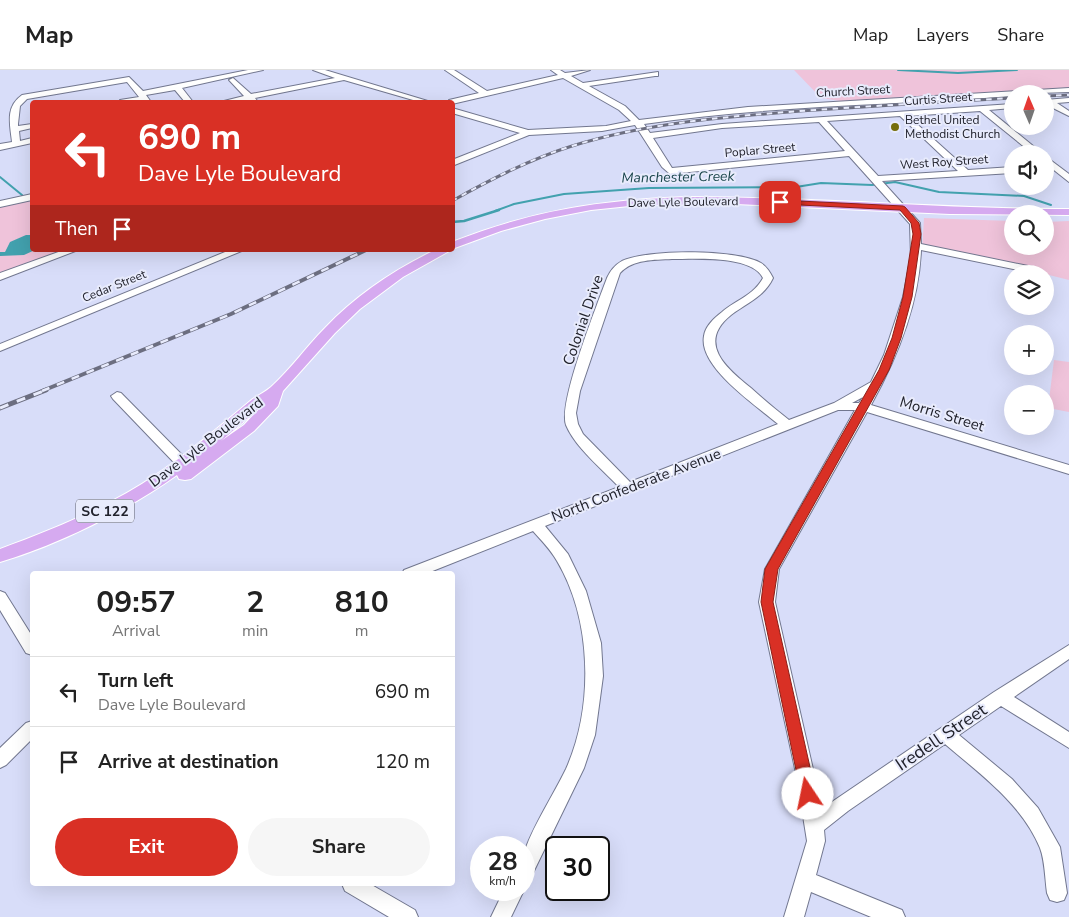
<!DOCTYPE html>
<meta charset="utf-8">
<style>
:root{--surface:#fff;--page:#f6f6f6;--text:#222;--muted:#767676;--line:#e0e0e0;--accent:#d93025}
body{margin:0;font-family:"Nunito Sans",sans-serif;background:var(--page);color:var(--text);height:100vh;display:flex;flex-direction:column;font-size:19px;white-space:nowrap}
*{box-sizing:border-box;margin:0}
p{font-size:16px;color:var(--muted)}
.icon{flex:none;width:28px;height:28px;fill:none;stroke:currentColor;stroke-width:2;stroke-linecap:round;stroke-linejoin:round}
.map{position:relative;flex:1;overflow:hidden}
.side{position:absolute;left:30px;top:501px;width:425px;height:315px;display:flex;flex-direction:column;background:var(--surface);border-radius:5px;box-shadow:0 5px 20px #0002}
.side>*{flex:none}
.hud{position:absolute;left:30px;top:30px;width:425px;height:152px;border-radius:5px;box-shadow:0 5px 20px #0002;background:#d93025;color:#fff;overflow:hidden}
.needle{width:32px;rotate:358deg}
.tools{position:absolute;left:1004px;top:15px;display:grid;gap:10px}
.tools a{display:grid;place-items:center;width:50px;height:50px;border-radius:50%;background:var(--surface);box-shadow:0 5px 20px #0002;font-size:25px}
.speed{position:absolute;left:470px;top:766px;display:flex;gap:10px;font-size:25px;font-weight:700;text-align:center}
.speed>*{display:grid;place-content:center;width:65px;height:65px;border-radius:50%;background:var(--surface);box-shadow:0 5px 20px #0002;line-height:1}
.speed small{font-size:12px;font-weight:400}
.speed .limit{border:2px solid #111;border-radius:8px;background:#fff;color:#111}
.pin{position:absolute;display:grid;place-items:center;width:42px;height:42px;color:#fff;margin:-21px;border-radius:10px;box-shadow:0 2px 8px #0006}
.me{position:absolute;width:55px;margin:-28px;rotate:349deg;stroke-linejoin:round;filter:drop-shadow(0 0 4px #0008)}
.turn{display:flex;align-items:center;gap:18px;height:105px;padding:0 25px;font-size:22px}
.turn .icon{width:65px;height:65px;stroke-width:2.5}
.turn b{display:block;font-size:35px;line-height:42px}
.then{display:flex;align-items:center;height:48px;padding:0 25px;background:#0003;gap:10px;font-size:19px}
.eta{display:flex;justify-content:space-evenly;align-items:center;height:85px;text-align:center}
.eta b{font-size:30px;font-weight:700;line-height:35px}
.primary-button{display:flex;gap:10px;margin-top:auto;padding:10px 25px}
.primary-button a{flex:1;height:58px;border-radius:30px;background:var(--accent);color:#fff;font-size:20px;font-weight:700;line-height:58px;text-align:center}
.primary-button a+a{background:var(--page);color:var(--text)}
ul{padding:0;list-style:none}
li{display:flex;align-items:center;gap:15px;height:70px;padding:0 25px;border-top:1px solid var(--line)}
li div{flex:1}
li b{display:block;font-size:19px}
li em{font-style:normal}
header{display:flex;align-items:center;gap:30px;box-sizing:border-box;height:70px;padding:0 25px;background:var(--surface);border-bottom:1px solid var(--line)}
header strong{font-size:24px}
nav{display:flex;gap:28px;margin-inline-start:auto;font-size:18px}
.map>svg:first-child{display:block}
.green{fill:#efc3da}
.water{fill:#42a1ae}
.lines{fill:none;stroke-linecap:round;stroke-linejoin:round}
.stream-far1{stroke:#42a1ae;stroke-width:2}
.stream{stroke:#42a1ae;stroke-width:2.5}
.minor-casing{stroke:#72778f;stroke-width:2}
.major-casing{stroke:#fff;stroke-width:2}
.minor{fill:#fff;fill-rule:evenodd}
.major{fill:#d6aaf0;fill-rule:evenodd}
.rail-far2-casing{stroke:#6c6e80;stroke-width:3}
.rail-far1-casing{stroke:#6c6e80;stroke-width:4}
.rail-casing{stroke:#6c6e80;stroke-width:5}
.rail-far2{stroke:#e8ebfc;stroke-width:2;stroke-dasharray:5.5;stroke-linecap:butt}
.rail-far1{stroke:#e8ebfc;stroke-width:2.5;stroke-dasharray:8;stroke-linecap:butt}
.rail{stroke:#e8ebfc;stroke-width:3;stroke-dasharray:9;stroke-linecap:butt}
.route{fill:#d93025;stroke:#8d1f18}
.poi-dot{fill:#756d0b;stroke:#e8ebfc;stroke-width:2}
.labels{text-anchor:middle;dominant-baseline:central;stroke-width:4;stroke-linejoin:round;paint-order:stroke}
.far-street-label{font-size:12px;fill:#21222c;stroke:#e8ebfc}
.far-poi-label{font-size:12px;fill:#21222c;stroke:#e8ebfc;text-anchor:start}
.far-water-label{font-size:14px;font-style:italic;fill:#19444a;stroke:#e8ebfc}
.shield{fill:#e8ebfc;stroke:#5d5e6a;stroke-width:1}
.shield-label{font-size:14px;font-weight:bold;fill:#21222c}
.street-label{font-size:15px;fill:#21222c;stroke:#e8ebfc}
.near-street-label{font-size:18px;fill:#21222c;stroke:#e8ebfc}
</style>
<header>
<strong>Map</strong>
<nav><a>Map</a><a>Layers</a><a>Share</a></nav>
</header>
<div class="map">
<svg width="1069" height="847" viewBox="0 0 1069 847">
<rect width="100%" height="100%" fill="#d8ddf9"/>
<path class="green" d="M794,0H1069V18L847,32L821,28Z
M32,128V180H65L0,204V136Z
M924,148L1012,151V176H1045V152L1069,151V210L1045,204L922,181Z
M1054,290L1069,292V342L1048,338Z"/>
<path class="water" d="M26,165H32V180H35L24,185L0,186V182H5L10,172Z"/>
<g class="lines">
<path class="stream-far1" d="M898,0L958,3L1017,0
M0,107L22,125
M495,141L514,134L564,124L649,118L796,117L821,113L872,115L895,112L939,122L1024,126L1051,135"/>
<path class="stream" d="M452,152L464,151L499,140"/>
<g class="minor-casing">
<path id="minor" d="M248,0H263L182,18L193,32H185L175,20L146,25L151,32H119L120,30L139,27L127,12L27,29L20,36L18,54V56L32,54V58L19,61L20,71L32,68V73L0,80V74L12,72C10,54 5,37 22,25L129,7L143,21Z
M313,0H325L431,32H420L344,10L255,28L258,32H250L247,30L233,32H220L244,26L229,10L233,8L251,24L335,8Z
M445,0H454L487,21L558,5L551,0H560L565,3L590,0L571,6L583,13L658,2V6H655L589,16L625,36L639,50L748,37L1069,18V22L1012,24V26C890,35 766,36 644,54L650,63L722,54L1012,34V38L989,40L1043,84H1033L980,41L908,46L968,100L1012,97V103L882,111L920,153L921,174L1033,197L1038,200L1033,203L921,180C919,235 897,288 871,335L1069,395V404L867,342L779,499L775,532L815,708L820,740L994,622L1069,575V589L1014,627L1069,662V678L1001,636L959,665L1012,709L1038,738L1060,777L1067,823L1064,830L1057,832L1050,830L1047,823C1045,809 1045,791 1040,778C1022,734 980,704 945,674L848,741L824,760L825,771L816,805L902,840L905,847H871L811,822L804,847H784L807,771L797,708L759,532L765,499L855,340H838L545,456L568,484L586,521L601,573L603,606L595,665L584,698L531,807L524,810C524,801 522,788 525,780C535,752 553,726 566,699C594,636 592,550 557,491C551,480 541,470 533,461L425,504H402L404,500L619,417C602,399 575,377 566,355C558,333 597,235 607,208C610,201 615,195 622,191C648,179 736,179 761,193C767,197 770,202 773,208C764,227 747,233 731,245C696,273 727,299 751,318C763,329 776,340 789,350L834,333L871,312L884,285L903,227L911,187L910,154L849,86L670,104L662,97L635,55L602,61L529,65L452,96V90L520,63L452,43V38L528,60L606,56L631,51L619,40L563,8L452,34V32H448L449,30L479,23ZM900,46L958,101L878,106L827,51ZM819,52L845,81L672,98L653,68L722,58ZM672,189C694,189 752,185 763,208C754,225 736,230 722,242C714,248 705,257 704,266C698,297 757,336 778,354L630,412L583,364L578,354L576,343L580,321L620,203C633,189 654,190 672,189ZM863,327L859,333H852Z
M1069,28V32L1057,33L1069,41V46L1045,34V30Z
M1045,86L1069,104V112L1045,93Z
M32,124V130L0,137V131Z
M64,180H78L0,210V203Z
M230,180H244L0,281V274Z
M117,322L121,323L195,398L197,401L195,404H185L113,329L111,326Z
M0,521L5,523L32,566V585L26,583L0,540Z
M32,651V669L6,695L0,698V678L26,653Z
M342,814H370L415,840L418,847H389L345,821Z
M504,820H524L511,847H491Z"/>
</g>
<g class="major-casing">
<path id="major" d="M687,127C814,127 941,139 1069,139V145L950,144L735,134L639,135L591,140L545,149L501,161L452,179V172C534,140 600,130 687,127Z
M435,180H451L403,207L360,239L335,263L283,321L278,336L254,361L191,409L185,410L179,409L177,405C128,440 58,475 0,492V479C54,459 109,437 157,404C190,382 219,357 249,332C256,326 264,323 271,317C291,299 306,277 325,258C356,225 394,200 435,180ZM263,335L244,355L221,371Z"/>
</g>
<use href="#minor" class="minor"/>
<use href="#major" class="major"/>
<g class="rail-far2-casing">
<path id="rail-far2" d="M1045,26L1069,25
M452,131C491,109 530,89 572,76C646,53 724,47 800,41C871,36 941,32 1012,28"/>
</g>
<g class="rail-far1-casing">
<path id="rail-far1" d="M42,321L231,244L366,180"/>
</g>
<g class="rail-casing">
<path id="rail" d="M0,338L46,320"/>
</g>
<use href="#rail-far2" class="rail-far2"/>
<use href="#rail-far1" class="rail-far1"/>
<use href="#rail" class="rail"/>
</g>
<path class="route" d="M778,130L903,136L905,137L919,153L921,164L912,227L901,268L889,300L778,499L773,532L816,724L814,728L808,730L803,728L801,724L761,532L765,499L879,300L892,268L903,227L913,164L911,153L900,140L780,134H778Z"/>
<circle class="poi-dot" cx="895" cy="57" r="5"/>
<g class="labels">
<g class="far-street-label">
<text transform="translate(853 21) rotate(-3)">Church Street</text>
<text transform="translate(938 29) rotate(-4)">Curtis Street</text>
<text transform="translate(760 80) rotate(-5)">Poplar Street</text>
<text transform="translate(944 92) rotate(-4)">West Roy Street</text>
<text transform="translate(683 132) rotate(-1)">Dave Lyle Boulevard</text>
<text transform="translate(114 216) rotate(-22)">Cedar Street</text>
</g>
<g class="far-poi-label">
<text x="905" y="50">Bethel United<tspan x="905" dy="14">Methodist Church</tspan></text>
</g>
<g class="far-water-label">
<text transform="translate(678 107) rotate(-1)">Manchester Creek</text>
</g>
<rect class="shield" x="76" y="429.5" width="58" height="23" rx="4"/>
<g class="shield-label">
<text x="105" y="441">SC 122</text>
</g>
<g class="street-label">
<text transform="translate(583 250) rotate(-71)">Colonial Drive</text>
<text transform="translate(942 344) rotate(17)">Morris Street</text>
<text transform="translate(206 372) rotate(-37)">Dave Lyle Boulevard</text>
<text transform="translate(636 415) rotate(-21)">North Confederate Avenue</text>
</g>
<g class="near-street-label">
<text transform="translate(941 667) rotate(-34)">Iredell Street</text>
</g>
</g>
</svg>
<div class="tools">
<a><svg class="needle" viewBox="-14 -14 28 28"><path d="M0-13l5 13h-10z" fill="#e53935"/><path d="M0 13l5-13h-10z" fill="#767676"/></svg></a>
<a><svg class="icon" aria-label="sound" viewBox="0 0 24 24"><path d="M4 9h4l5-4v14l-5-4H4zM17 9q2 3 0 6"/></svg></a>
<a><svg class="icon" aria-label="search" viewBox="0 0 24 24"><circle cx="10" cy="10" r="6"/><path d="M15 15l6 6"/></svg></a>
<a><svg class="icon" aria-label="layers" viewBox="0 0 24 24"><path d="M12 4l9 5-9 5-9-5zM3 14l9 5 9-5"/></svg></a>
<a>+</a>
<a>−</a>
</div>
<div class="speed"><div>28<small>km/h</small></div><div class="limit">30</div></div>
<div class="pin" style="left:780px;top:132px;background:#d93025"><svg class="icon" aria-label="arrive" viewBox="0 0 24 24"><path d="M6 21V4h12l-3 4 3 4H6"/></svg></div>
<svg class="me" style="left:808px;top:724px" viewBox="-20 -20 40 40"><circle r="19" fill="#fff"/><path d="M0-13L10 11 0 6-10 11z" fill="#d93025"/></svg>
<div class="hud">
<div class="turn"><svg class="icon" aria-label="left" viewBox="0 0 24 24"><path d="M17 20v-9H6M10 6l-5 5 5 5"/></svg><div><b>690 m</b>Dave Lyle Boulevard</div></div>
<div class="then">Then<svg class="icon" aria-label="arrive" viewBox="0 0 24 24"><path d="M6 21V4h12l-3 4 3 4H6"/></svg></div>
</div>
<section class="side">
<div class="eta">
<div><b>09:57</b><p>Arrival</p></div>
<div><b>2</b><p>min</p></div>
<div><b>810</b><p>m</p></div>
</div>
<ul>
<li><svg class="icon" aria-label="left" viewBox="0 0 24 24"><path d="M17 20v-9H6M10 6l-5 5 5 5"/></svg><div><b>Turn left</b><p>Dave Lyle Boulevard</p></div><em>690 m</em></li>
<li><svg class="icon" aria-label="arrive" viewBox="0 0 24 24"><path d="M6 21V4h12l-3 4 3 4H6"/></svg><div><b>Arrive at destination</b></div><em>120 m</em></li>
</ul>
<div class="primary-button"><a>Exit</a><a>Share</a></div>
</section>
</div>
